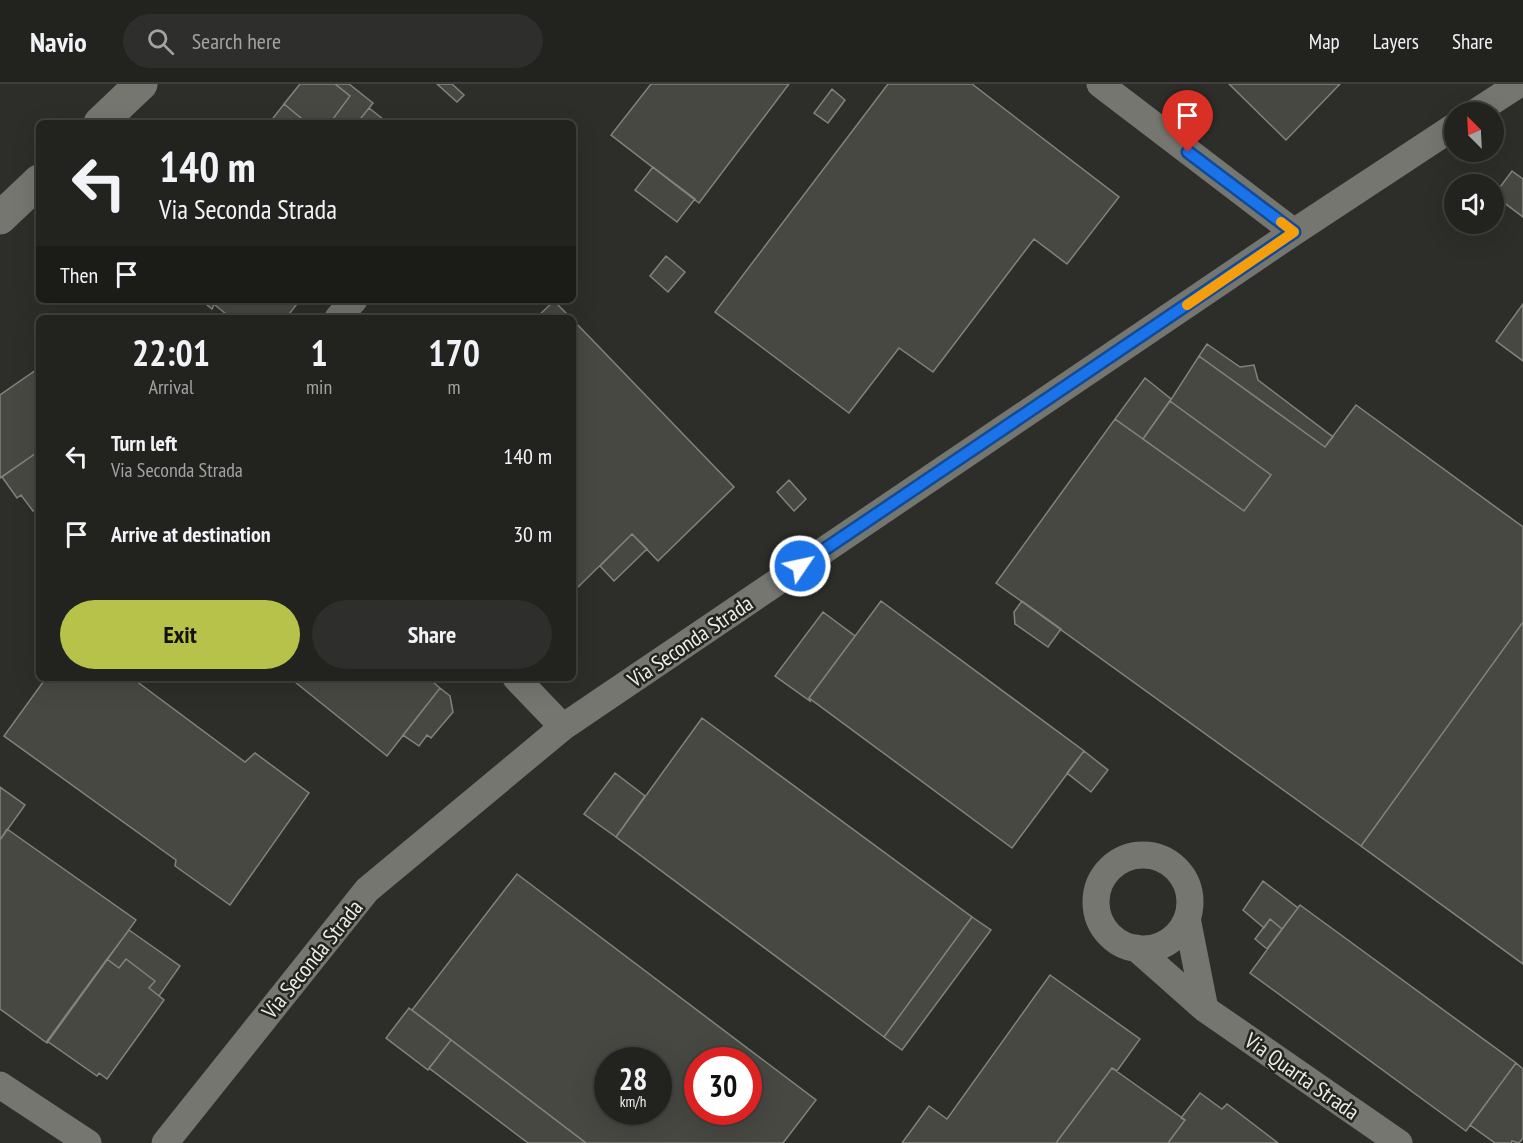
<!DOCTYPE html>
<style>
:root{--surface:#22221f;--page:#2e2f2c;--text:#f1f3f6;--muted:#a2a4a4;--line:#3f3f3d;--accent:#b6c249}
body{margin:0;font-family:"PT Sans Narrow",sans-serif;background:var(--page);color:var(--text);height:100vh;display:flex;flex-direction:column;font-size:22px;white-space:nowrap}
*{box-sizing:border-box;margin:0}
p{font-size:20px;color:var(--muted)}
.icon{flex:none;width:33px;height:33px;fill:none;stroke:currentColor;stroke-width:2;stroke-linecap:round;stroke-linejoin:round}
.map{position:relative;flex:1;overflow:hidden}
.details{position:absolute;left:36px;top:231px;width:540px;height:366px;display:flex;flex-direction:column;background:var(--surface);border-radius:9px;box-shadow:0 6px 24px #0002,0 0 0 2px var(--line)}
.details>*{flex:none}
.hud{position:absolute;left:36px;top:36px;width:540px;height:183px;border-radius:9px;box-shadow:0 6px 24px #0002,0 0 0 2px var(--line);background:#22221f;color:var(--text);overflow:hidden}
.needle{width:39px;rotate:336deg}
.buttons{position:absolute;left:1444px;top:18px;display:grid;gap:12px}
.buttons a{display:grid;place-items:center;width:60px;height:60px;border-radius:50%;background:var(--surface);box-shadow:0 6px 24px #0002,0 0 0 2px var(--line);font-size:30px}
.speed{position:absolute;left:594px;top:963px;display:flex;gap:12px;font-size:30px;font-weight:700;text-align:center}
.speed>*{display:grid;place-content:center;width:78px;height:78px;border-radius:50%;background:var(--surface);box-shadow:0 6px 24px #0002,0 0 0 2px var(--line);line-height:1}
.speed small{font-size:15px;font-weight:400}
.speed .limit{border:9px solid #d22;background:#fff;color:#111}
.pin{position:absolute;display:grid;place-items:center;width:51px;height:51px;color:#fff;margin:-62px -26px;border-radius:50% 50% 50% 0;rotate:-45deg;box-shadow:0 0 6px #0007}
.pin .icon{rotate:45deg}
.me{position:absolute;width:66px;margin:-33px;rotate:56deg;stroke-linejoin:round;filter:drop-shadow(0 0 4px #0008)}
.turn{display:flex;align-items:center;gap:21px;height:126px;padding:0 24px;font-size:27px}
.turn .icon{width:78px;height:78px;stroke-width:2.5}
.turn b{display:block;font-size:42px;line-height:51px}
.then{display:flex;align-items:center;height:57px;padding:0 24px;background:#0003;gap:12px;font-size:22px}
.eta{display:flex;justify-content:space-evenly;align-items:center;height:102px;text-align:center}
.eta b{font-size:36px;font-weight:700;line-height:42px}
.cta{display:flex;gap:12px;margin-top:auto;padding:12px 24px}
.cta a{flex:1;height:69px;border-radius:36px;background:var(--accent);color:#111;font-size:24px;font-weight:700;line-height:69px;text-align:center}
.cta a+a{background:var(--page);color:var(--text)}
ul{padding:0;list-style:none}
li{display:flex;align-items:center;gap:18px;height:78px;padding:0 24px}
li div{flex:1}
li b{display:block;font-size:22px}
li em{font-style:normal}
header{display:flex;align-items:center;gap:36px;box-sizing:border-box;height:84px;padding:0 30px;background:var(--surface);border-bottom:2px solid var(--line)}
header strong{font-size:28px}
nav{display:flex;gap:33px;margin-inline-start:auto;font-size:21px}
.search{width:420px;height:54px;background:var(--page);display:flex;align-items:center;gap:15px;box-sizing:border-box;padding:0 21px;border-radius:33px;color:var(--muted);font-size:22px}
.map>svg:first-child{display:block}
.building{fill:#474842;stroke:#81837c;stroke-width:1.5;fill-rule:evenodd}
.lines{fill:none;stroke-linecap:round;stroke-linejoin:round}
.street{stroke:#757670;stroke-width:27}
.secondary{stroke:#757670;stroke-width:33}
.route-casing{stroke:#114b97;stroke-width:15}
.route{stroke:#1a73e8;stroke-width:10}
.slow{stroke:#f59e0b;stroke-width:10}
.labels{text-anchor:middle;dominant-baseline:central;stroke-width:5;stroke-linejoin:round;paint-order:stroke}
.street-label{font-size:22px;fill:#ededea;stroke:#24241f}
</style>
<header>
<strong>Navio</strong>
<div class="search"><svg class="icon" aria-label="search" viewBox="0 0 24 24"><circle cx="10" cy="10" r="6"/><path d="M15 15l6 6"/></svg>Search here</div>
<nav><a>Map</a><a>Layers</a><a>Share</a></nav>
</header>
<div class="map">
<svg width="1523" height="1059" viewBox="0 0 1523 1059">
<rect width="100%" height="100%" fill="#2d2e29"/>
<path class="building" d="M300,0H335L350,12L330,39H307L284,20Z
M335,0H349L373,19L357,39H330L350,12Z
M437,0H452L464,11L457,18Z
M651,0H789L699,119L611,51Z
M888,0H972L1119,113L1067,180L1034,155L933,288L899,264L849,329L715,228Z
M1229,0H1340L1286,56Z
M832,5L845,16L828,39L814,29Z
M284,20L307,39L270,38Z
M369,24L388,39H357Z
M653,83L695,115L677,138L635,106Z
M1512,87L1523,95V133L1494,111Z
M666,172L685,188L668,208L650,192Z
M201,216H216L212,225Z
M216,216H300L286,234H231L215,221Z
M554,217L571,234H536Z
M1523,220V277L1496,257Z
M573,236L734,403L658,477L632,450L573,508Z
M1207,260L1240,283L1254,281L1258,296L1333,353L1325,363L1199,272Z
M1199,272L1325,363L1356,321L1523,443V538L1361,762L996,499L1115,335L1244,427L1271,391L1170,317Z
M39,284V367L0,394V311Z
M1145,294L1171,315L1143,355L1115,335Z
M1170,317L1271,391L1244,427L1143,355Z
M39,367V423L33,427L21,411L17,414L2,393Z
M789,396L806,415L794,427L777,408Z
M632,450L647,465L614,497L600,482Z
M881,517L1084,667L1012,764L809,614Z
M1022,517L1061,545L1048,563L1015,540L1014,528Z
M823,528L855,552L809,614L810,617L775,592Z
M1523,538V880L1361,762Z
M46,594H132L245,678L255,669L309,709L230,821L175,782L176,776L4,652Z
M290,594H428L440,604L387,672Z
M440,604L450,612L453,628L431,654L427,651L419,662L403,651Z
M702,634L972,833L884,953L616,753Z
M1084,667L1108,686L1091,708L1067,689Z
M615,689L645,712L616,753L584,730Z
M0,703L25,721L0,756Z
M7,745L136,836L47,959L0,925V756Z
M517,790L816,1016L783,1059H586L412,926ZM608,976H658V1028H608ZM698,976H748V1028H698Z
M1263,797L1298,824L1282,845L1270,835L1264,844L1243,826Z
M1300,821L1516,979L1466,1047L1250,889Z
M972,833L991,846L902,966L884,953Z
M1270,835L1282,845L1267,865L1255,855Z
M129,846L180,882L159,912L149,904L155,897L126,875L119,884L107,875Z
M107,875L119,884L126,875L155,897L149,904L164,916L107,995L99,989L97,992L47,957Z
M1050,891L1140,955L1117,987L1112,984L1056,1059H902L929,1022L947,1035Z
M409,924L451,956L428,986L386,954Z
M451,956L586,1059H528L429,984Z
M1516,979L1523,985V1054L1519,1059L1512,1057L1511,1059H1495L1470,1041Z
M1112,984L1185,1036L1168,1059H1056Z
M1200,1009L1222,1025L1227,1020L1278,1059H1168L1185,1036L1181,1034Z"/>
<g class="lines">
<path class="street" d="M1100,0L1294,148
M1476,28L1519,0
M338,234L354,216
M516,594L563,643
M1096 818a47 47 0 1 1 94 0a47 47 0 1 1-94 0Z
M1187,834L1205,925
M1136,864L1205,925L1399,1059
M0,1001L88,1059
M165,1059L367,806L563,643L1294,148L1455,42"/>
<path class="secondary" d="M100,39L141,0
M0,134L39,97"/>
</g>
<g class="lines">
<g class="route-casing">
<path id="route" d="M800,482L1294,148L1188,68"/>
</g>
<use href="#route" class="route"/>
<path class="slow" d="M1187,221L1294,148L1281,138"/>
</g>
<g class="labels">
<g class="street-label">
<text transform="translate(690 557) rotate(-34)">Via Seconda Strada</text>
<text transform="translate(312 875) rotate(-51)">Via Seconda Strada</text>
<text transform="translate(1302 992) rotate(35)">Via Quarta Strada</text>
</g>
</g>
</svg>
<div class="buttons">
<a><svg class="needle" viewBox="-14 -14 28 28"><path d="M0-13l5 13h-10z" fill="#e53935"/><path d="M0 13l5-13h-10z" fill="#a2a4a4"/></svg></a>
<a><svg class="icon" aria-label="sound" viewBox="0 0 24 24"><path d="M4 9h4l5-4v14l-5-4H4zM17 9q2 3 0 6"/></svg></a>
</div>
<div class="speed"><div>28<small>km/h</small></div><div class="limit">30</div></div>
<div class="pin" style="left:1188px;top:68px;background:#d93025"><svg class="icon" aria-label="arrive" viewBox="0 0 24 24"><path d="M6 21V4h12l-3 4 3 4H6"/></svg></div>
<svg class="me" style="left:800px;top:482px" viewBox="-20 -20 40 40"><circle r="17" fill="#1a73e8" stroke="#fff" stroke-width="3"/><path d="M0-11L8 9 0 5-8 9z" fill="#fff"/></svg>
<div class="hud">
<div class="turn"><svg class="icon" aria-label="left" viewBox="0 0 24 24"><path d="M17 20v-9H6M10 6l-5 5 5 5"/></svg><div><b>140 m</b>Via Seconda Strada</div></div>
<div class="then">Then<svg class="icon" aria-label="arrive" viewBox="0 0 24 24"><path d="M6 21V4h12l-3 4 3 4H6"/></svg></div>
</div>
<section class="details">
<div class="eta">
<div><b>22:01</b><p>Arrival</p></div>
<div><b>1</b><p>min</p></div>
<div><b>170</b><p>m</p></div>
</div>
<ul>
<li><svg class="icon" aria-label="left" viewBox="0 0 24 24"><path d="M17 20v-9H6M10 6l-5 5 5 5"/></svg><div><b>Turn left</b><p>Via Seconda Strada</p></div><em>140 m</em></li>
<li><svg class="icon" aria-label="arrive" viewBox="0 0 24 24"><path d="M6 21V4h12l-3 4 3 4H6"/></svg><div><b>Arrive at destination</b></div><em>30 m</em></li>
</ul>
<div class="cta"><a>Exit</a><a>Share</a></div>
</section>
</div>
